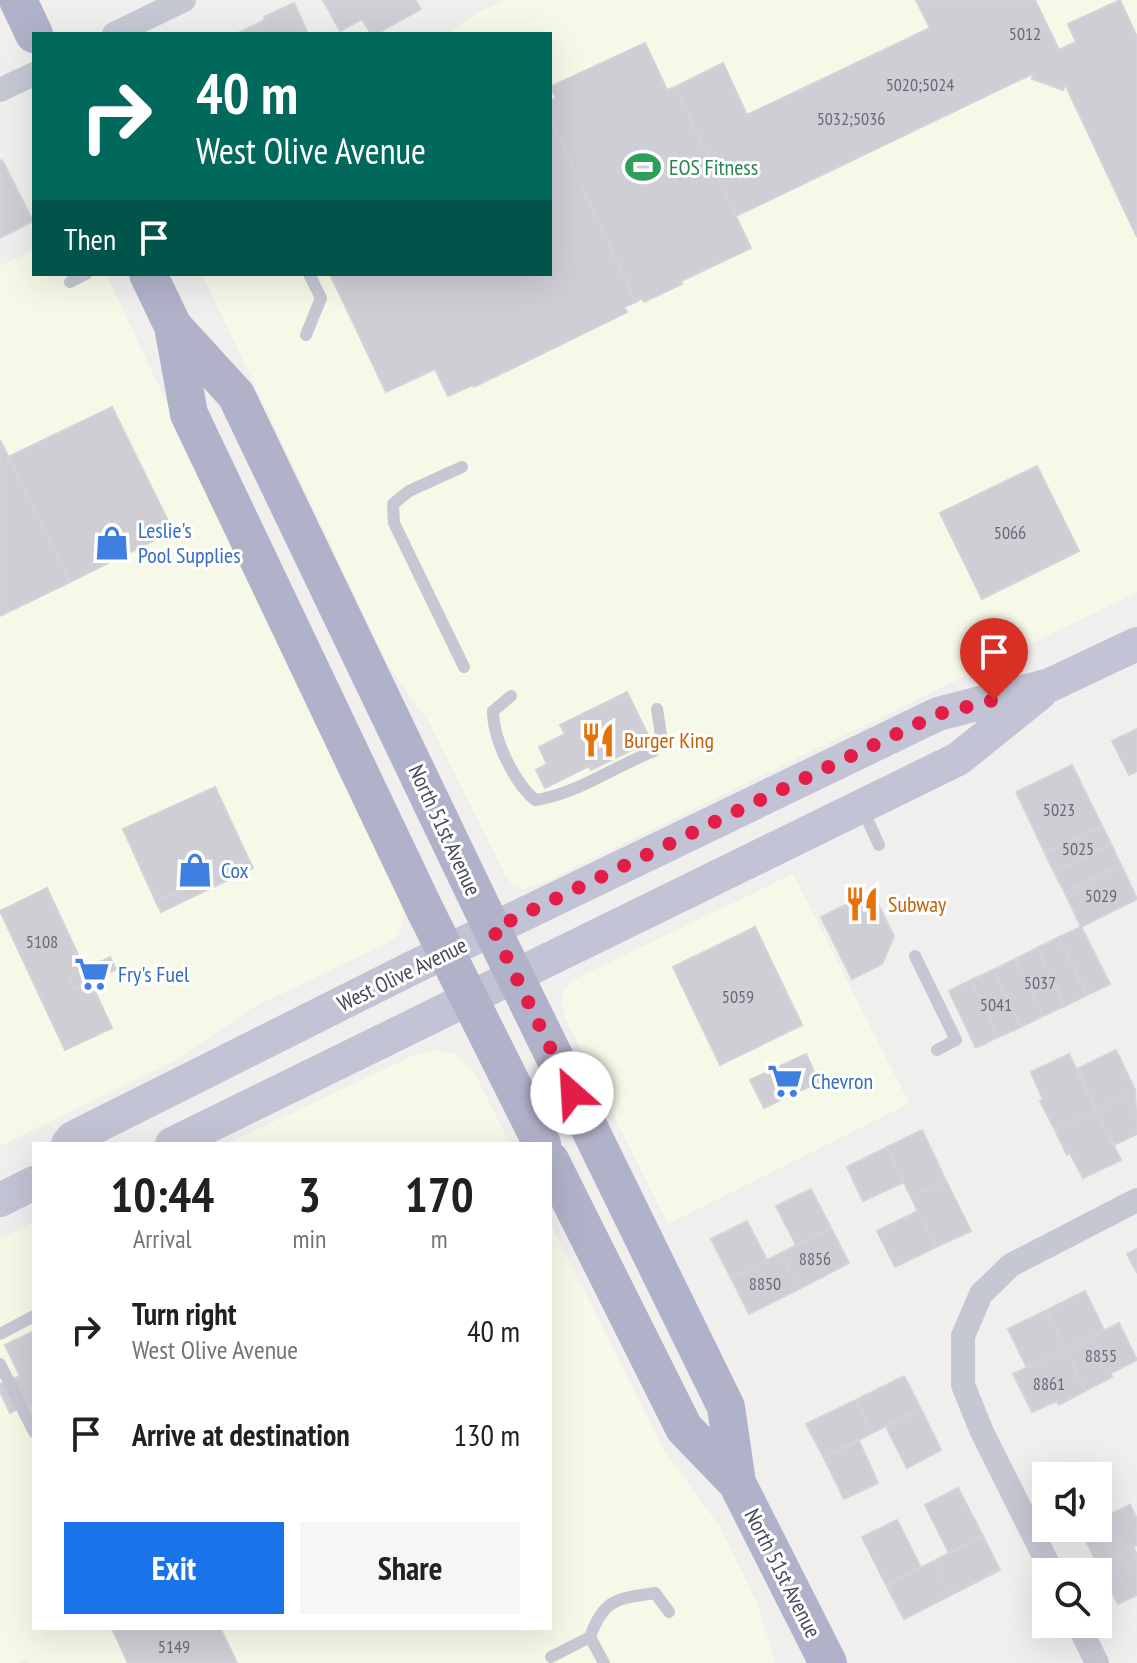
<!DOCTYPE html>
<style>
:root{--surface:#fff;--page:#f6f6f6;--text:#202124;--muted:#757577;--accent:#1a73e8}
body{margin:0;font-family:"PT Sans Narrow",sans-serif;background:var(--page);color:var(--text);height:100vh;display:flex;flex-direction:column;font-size:30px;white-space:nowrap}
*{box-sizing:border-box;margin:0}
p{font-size:26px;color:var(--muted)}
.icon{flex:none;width:44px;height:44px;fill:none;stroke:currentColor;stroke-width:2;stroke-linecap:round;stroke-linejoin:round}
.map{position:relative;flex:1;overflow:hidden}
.panel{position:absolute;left:32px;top:1142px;width:520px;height:488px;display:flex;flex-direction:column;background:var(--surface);border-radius:0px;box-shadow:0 8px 32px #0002}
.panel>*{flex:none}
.guide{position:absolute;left:32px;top:32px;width:520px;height:244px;border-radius:0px;box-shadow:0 8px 32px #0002;background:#00695c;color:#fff;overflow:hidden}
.tools{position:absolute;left:1032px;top:1462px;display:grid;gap:16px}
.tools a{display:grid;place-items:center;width:80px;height:80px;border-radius:0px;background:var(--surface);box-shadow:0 8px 32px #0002;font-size:40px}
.pin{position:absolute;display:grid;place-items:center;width:68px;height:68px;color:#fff;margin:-82px -34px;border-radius:50% 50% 50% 0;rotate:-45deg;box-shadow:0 0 8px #0007}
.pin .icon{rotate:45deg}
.me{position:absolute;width:88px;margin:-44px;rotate:334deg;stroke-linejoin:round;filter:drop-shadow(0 0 6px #0008)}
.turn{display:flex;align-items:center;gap:28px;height:168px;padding:0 32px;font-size:36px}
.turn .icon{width:104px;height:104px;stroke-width:2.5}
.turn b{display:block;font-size:56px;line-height:68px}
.then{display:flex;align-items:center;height:76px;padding:0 32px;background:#0003;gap:16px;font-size:30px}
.eta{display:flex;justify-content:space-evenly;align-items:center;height:136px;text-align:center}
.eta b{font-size:48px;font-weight:600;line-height:56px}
.primary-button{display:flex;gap:16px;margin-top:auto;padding:16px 32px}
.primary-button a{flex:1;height:92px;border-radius:0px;background:var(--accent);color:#fff;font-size:32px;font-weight:600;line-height:92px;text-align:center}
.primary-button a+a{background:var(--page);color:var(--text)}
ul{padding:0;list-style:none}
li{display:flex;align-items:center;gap:24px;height:104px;padding:0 32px}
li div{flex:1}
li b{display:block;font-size:30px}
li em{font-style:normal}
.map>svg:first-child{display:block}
.commercial{fill:#f7f9e8}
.building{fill:#cfced5;stroke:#d3d2d8;stroke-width:2}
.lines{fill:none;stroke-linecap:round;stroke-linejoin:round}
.lane{stroke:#c5c7d3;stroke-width:12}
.street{stroke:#c5c7d3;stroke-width:24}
.secondary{stroke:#c2c3d4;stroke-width:34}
.primary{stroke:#b0b2c9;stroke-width:38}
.route{stroke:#e11d48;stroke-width:14;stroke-dasharray:0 25.2}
.labels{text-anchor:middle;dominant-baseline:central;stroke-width:6;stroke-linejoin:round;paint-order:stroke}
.number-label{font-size:18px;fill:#6a6a78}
.leisure-label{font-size:22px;fill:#27864d;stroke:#fff;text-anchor:start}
.shop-label{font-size:22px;fill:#366cbe;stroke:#fff;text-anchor:start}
.food-label{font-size:22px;fill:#c56008;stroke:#fff;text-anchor:start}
.street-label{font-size:22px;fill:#484959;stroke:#fff}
</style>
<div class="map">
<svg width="1137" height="1663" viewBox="0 0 1137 1663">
<rect width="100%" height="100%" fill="#f0efee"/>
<path class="commercial" d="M505,0H1137V592L542,883L523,889L514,887L506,876L430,724L387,663L202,274H550V34H447L476,14Z
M34,250V274H106L406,910L399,934L391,941L252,1008L176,1060L0,1146V266Z
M793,874L909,1103L668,1224L565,1018L562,1005L563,993L571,981Z
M436,1050L455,1054L475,1074L510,1144H227L412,1056Z
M34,1222V1628H550V1223L664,1450L720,1527L756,1601L776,1663H30L27,1659L19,1663H0V1239Z"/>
<path class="building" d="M323,0H415L421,9L376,34H371L362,19L340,31Z
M916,0H1035L1059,50L1076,42L1068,24L1120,0L1137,37V237L1065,84L1063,90L1032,79L1034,73L736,216L675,87L723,63L747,115L930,28Z
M294,3L308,34H236L265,20L264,17Z
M645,43L667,90L675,87L751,248L681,281L682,284L644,302L642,298L636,302L550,119V101L556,98L550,87Z
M550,119L636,302L624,307L627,312L474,387L473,385L448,396L435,369L386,392L330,274H550Z
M2,160L33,221L0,238V161Z
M112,407L173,531L70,582L8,457Z
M0,440L70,582L0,616Z
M1037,466L1079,551L982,599L940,513Z
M627,692L649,737L636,743L638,747L591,770L589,766L545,788L536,770L547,764L539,747L565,734L560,725Z
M1137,729V771L1129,775L1112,741Z
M1072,765L1102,826L1045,853L1016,792Z
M215,787L248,858L156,902L123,829Z
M1102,826L1111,844L1054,872L1045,853Z
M1111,844L1121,865L1065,893L1054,872Z
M248,858L253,868L161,912L156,902Z
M1121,865L1137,899L1081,927L1065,893Z
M47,888L112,1028L65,1050L0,911Z
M872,892L894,936L882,964L852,979L821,917Z
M755,927L802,1025L720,1065L673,967Z
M1081,927L1110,984L1087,995L1059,937Z
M1059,937L1087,995L1065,1006L1037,948Z
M1037,948L1065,1006L1043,1016L1015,959Z
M110,957L116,969L74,990L68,978Z
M1015,959L1043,1016L1021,1027L993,970Z
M993,970L1021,1027L998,1037L971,980Z
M971,980L998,1037L976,1048L949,991Z
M1116,1050L1135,1090L1096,1110L1077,1069Z
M806,1054L819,1082L764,1108L750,1080Z
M1069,1054L1096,1110L1055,1130L1040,1101L1043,1100L1031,1072Z
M1135,1090L1137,1134L1114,1145L1096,1110Z
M1096,1110L1121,1160L1083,1178L1070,1153L1067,1155L1055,1130Z
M922,1130L946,1181L911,1197L887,1147Z
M887,1147L904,1182L863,1201L847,1167Z
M946,1181L971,1231L936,1247L911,1197Z
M811,1189L831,1228L796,1245L776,1206Z
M918,1211L936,1247L895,1267L877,1231Z
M747,1221L767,1260L731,1278L711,1239Z
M831,1228L849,1263L799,1289L781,1253Z
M1137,1249V1273L1127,1254Z
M781,1253L799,1289L749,1314L731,1278Z
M1085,1291L1104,1330L1066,1349L1047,1310Z
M1047,1310L1066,1349L1027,1368L1008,1329Z
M1119,1323L1137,1360L1111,1373L1112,1377L1085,1391L1066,1349Z
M34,1331V1417L28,1404L10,1413L0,1392V1384L20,1376L5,1345Z
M1066,1349L1085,1391L1059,1405L1057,1401L1032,1412L1013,1374Z
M904,1376L921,1409L872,1433L856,1400Z
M856,1400L872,1433L824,1458L806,1424Z
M921,1409L941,1450L907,1468L886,1427Z
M859,1441L878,1483L844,1499L824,1458Z
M958,1488L983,1536L949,1553L925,1505Z
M1130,1505L1137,1519V1545L1098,1565L1080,1529L1098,1528V1520Z
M897,1520L921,1568L886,1585L862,1537Z
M983,1536L1000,1570L951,1595L934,1561Z
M1133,1547L1137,1555V1595L1118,1604L1098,1565Z
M934,1561L951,1595L904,1619L886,1585Z
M112,1628H220L237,1663H128Z"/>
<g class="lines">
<path class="lane" d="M70,282L86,274
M306,335L321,298L309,274
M462,467L409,491L393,504L394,523L464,667
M511,696L493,711C493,739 514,782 535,800C575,795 615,766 654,751L661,735L657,709
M863,810L879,845
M915,956L956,1040L937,1050
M0,1334L34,1316
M0,1364L34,1432
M590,1637C604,1598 617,1599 655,1593L669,1612
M551,1657L590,1637L604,1663"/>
<path class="street" d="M114,34L184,0
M0,90L34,74
M1052,1572L982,1432L963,1385V1336L981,1294L1011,1265L1137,1200
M1078,1624L1097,1663"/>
<path class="secondary" d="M68,1144L73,1138L414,967L938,714L1050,685L1137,644
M172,1144L958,759L1040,693
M0,1200L34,1183"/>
<path class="primary" d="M18,0L34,34
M148,274L173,326L189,414L425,910L542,1144
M173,326L236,395L506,958L726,1407L737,1483
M550,1160L684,1428L737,1483L828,1663"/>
</g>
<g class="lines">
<path class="route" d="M572,1093L493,929L938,714L994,700"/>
</g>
<defs>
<g id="stadium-bare" transform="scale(2.76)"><path d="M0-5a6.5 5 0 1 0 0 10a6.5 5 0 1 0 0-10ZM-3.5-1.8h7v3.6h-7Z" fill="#2e9e5b" stroke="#fff" stroke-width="2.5" paint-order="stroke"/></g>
<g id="shop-bare" transform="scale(2.76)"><path d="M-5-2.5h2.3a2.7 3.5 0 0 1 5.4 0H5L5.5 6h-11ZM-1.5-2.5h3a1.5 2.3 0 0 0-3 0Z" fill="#3f7fe0" stroke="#fff" stroke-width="2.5" paint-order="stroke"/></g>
<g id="restaurant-bare" transform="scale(2.76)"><path d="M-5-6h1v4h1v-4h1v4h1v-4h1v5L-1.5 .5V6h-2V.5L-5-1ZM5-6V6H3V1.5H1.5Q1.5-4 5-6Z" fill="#e8710a" stroke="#fff" stroke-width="2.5" paint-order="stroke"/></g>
<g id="supermarket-bare" transform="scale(2.76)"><path d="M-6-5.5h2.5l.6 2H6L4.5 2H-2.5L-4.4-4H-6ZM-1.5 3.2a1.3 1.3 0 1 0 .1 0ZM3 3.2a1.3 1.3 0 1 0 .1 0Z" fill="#3f7fe0" stroke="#fff" stroke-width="2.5" paint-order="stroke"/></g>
</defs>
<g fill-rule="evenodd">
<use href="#stadium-bare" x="643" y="167"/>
<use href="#shop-bare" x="112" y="543"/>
<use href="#restaurant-bare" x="598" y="740"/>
<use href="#shop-bare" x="195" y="870"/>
<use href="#restaurant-bare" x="862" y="904"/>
<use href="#supermarket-bare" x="92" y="974"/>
<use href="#supermarket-bare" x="785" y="1081"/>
</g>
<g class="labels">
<g class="number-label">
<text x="1025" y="33">5012</text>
<text x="920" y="84">5020;5024</text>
<text x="851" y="118">5032;5036</text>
<text x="1010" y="532">5066</text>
<text x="1059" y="809">5023</text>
<text x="1078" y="848">5025</text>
<text x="1101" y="895">5029</text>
<text x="42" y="941">5108</text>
<text x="1040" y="982">5037</text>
<text x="738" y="996">5059</text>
<text x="996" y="1004">5041</text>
<text x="815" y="1258">8856</text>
<text x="765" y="1283">8850</text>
<text x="1101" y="1355">8855</text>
<text x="1049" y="1383">8861</text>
<text x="174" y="1646">5149</text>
</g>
<g class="leisure-label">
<text x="669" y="167">EOS Fitness</text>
</g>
<g class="shop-label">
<text x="138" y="530">Leslie's<tspan x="138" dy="25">Pool Supplies</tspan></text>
<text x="221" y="870">Cox</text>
<text x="118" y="974">Fry's Fuel</text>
<text x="811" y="1081">Chevron</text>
</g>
<g class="food-label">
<text x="624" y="740">Burger King</text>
<text x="888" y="904">Subway</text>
</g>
<g class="street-label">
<text transform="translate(445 830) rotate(65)">North 51st Avenue</text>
<text transform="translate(402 974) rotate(-26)">West Olive Avenue</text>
<text transform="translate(783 1573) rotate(63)">North 51st Avenue</text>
</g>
</g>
</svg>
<div class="tools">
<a><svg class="icon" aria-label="sound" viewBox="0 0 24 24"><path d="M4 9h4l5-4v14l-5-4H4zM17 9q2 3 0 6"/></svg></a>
<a><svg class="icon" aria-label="search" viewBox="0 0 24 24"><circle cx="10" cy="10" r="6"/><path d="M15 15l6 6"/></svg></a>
</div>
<div class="pin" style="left:994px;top:700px;background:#d93025"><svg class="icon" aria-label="arrive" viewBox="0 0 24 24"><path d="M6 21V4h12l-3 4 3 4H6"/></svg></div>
<svg class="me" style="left:572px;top:1093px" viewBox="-20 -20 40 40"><circle r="19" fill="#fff"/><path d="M0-13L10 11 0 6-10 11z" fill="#e11d48"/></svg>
<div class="guide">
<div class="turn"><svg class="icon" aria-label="right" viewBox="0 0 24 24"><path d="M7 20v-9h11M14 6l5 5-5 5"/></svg><div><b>40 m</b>West Olive Avenue</div></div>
<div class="then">Then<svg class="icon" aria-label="arrive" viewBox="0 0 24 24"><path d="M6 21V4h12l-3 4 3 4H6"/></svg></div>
</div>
<section class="panel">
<div class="eta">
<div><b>10:44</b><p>Arrival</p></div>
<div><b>3</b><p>min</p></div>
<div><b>170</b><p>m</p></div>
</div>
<ul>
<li><svg class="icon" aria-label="right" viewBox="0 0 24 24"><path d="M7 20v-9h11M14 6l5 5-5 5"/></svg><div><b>Turn right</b><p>West Olive Avenue</p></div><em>40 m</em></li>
<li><svg class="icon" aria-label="arrive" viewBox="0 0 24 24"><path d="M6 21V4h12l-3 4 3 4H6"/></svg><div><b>Arrive at destination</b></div><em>130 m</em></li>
</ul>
<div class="primary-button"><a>Exit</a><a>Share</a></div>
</section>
</div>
